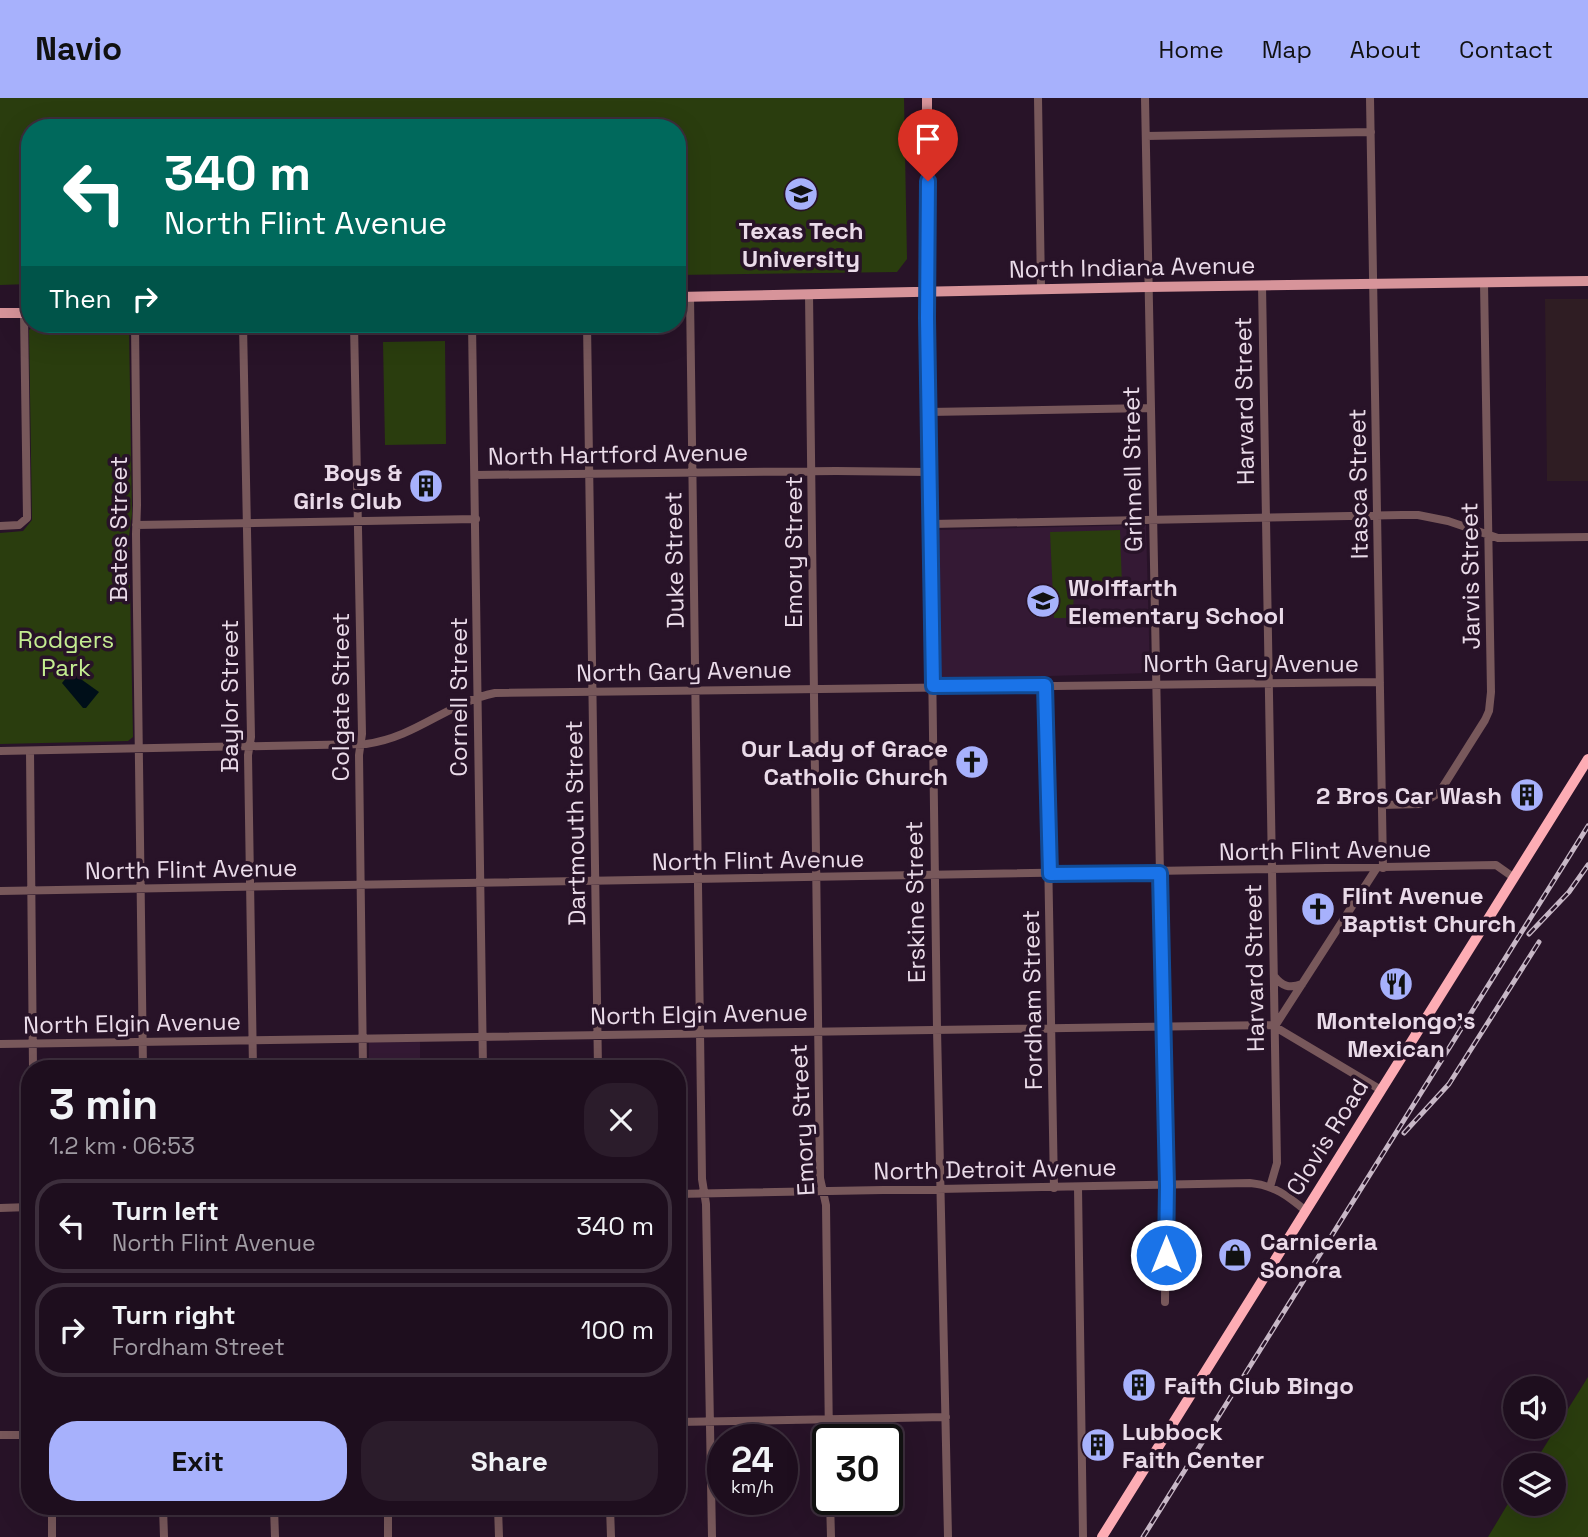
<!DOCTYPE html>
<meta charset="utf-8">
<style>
:root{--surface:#1e0e1e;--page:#2b1c2b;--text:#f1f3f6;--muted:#a19ca4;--line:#3c2e3c;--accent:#a7b1fc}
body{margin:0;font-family:"Space Grotesk",sans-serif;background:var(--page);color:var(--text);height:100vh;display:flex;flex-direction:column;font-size:26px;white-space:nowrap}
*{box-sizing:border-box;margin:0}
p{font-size:23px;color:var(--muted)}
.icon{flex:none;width:38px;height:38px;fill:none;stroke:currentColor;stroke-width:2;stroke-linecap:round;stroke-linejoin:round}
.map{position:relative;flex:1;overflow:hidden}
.details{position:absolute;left:21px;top:962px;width:665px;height:455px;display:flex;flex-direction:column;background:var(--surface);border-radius:28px;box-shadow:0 7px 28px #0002,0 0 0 2px var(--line)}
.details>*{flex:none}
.banner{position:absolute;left:21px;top:21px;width:665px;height:214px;border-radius:28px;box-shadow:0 7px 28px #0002,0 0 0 2px var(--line);background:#00695c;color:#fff;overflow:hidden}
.controls{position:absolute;left:1503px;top:1278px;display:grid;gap:14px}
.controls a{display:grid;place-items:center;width:63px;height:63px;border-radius:50%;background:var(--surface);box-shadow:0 7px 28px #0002,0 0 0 2px var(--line);font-size:35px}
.speed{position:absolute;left:707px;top:1326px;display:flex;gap:14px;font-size:35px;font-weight:700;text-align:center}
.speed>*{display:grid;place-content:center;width:91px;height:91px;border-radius:50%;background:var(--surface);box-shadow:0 7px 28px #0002,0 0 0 2px var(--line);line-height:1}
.speed small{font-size:18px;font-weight:400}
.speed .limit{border:4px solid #111;border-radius:10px;background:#fff;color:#111}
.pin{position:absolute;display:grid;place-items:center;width:60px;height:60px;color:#fff;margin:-72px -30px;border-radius:50% 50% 50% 0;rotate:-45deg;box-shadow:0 0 7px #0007}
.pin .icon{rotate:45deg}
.me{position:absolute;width:77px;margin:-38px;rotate:0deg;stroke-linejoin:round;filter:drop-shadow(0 0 5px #0008)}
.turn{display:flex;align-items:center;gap:24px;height:147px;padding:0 28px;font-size:32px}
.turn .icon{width:91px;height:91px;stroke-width:2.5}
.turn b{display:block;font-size:49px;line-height:60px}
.then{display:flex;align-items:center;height:66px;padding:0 28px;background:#0003;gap:14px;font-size:26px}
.round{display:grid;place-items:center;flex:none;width:74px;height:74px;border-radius:28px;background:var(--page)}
.summary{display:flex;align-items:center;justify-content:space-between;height:119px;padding:0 28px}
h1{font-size:42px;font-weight:700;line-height:52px}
.primary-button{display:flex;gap:14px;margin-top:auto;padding:14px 28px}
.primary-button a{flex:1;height:80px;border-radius:28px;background:var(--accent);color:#111;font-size:28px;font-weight:700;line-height:80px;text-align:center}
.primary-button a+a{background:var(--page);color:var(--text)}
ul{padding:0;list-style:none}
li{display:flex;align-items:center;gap:21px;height:94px;margin:0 14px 10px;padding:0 14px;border:4px solid var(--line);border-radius:28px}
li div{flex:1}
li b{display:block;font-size:26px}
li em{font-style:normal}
header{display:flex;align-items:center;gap:42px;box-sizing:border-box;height:98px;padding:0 35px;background:var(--accent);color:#111}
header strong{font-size:33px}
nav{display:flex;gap:38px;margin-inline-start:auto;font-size:24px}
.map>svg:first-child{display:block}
.built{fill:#341934}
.industrial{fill:#2f1d23}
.green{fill:#2a3d0e}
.water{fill:#000f19}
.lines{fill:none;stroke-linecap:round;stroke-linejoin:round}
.minor{stroke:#78585b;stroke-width:8}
.major{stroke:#d7949a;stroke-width:10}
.highway{stroke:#fdacb4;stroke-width:10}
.rail-casing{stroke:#c7b7c6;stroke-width:5}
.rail{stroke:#281328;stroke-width:2.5;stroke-dasharray:8;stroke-linecap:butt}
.route-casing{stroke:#114b97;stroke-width:18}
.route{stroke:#1a73e8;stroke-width:12}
.labels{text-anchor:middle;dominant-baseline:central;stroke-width:7;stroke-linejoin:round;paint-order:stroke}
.poi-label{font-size:24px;font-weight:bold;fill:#eadbe9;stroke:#281328;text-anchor:start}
.street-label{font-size:24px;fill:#eadbe9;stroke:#281328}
.park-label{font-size:24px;fill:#c4ed91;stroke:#281328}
</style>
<header>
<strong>Navio</strong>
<nav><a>Home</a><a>Map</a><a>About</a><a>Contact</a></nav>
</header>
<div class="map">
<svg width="1588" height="1439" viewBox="0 0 1588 1439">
<rect width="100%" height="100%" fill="#281328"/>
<path class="built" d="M1146,427L1150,575L943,581L938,578L937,432Z
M420,943V971H369V944Z"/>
<path class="industrial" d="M1545,201H1588V383H1547Z"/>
<path class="green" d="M0,0H904L907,161L897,174L677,177V30H30V186L0,187Z
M126,226L129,229L132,416L129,438L133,639L128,643L0,646V435L23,433L32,422L29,232L35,227Z
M445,243L446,346L385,347L383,244Z
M1120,432L1122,487L1074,488L1073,520H1054L1050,434Z
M1588,1279V1439H1488L1515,1394L1516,1405H1554V1367H1533Z"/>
<path class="water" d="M71,574L99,594L86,610H83L62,585Z"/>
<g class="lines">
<path class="minor" d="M1038,0L1041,191
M1145,0L1166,1088L1165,1204
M1370,0L1383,770
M1146,38L1371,34
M1262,187L1277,1065L1270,1089
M927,194L937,931L948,1439
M809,196L820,1080L826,1107L829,1342
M690,198L702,1081L706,1106L712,1439
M135,226L137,407L136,436L143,971
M243,226L251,639L248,657L253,971
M354,226L362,636L359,657L363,971
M472,226L483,971
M587,226L598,971
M928,314L1150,310
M475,377L836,373L930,374
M931,426L1402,417H1418L1448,423L1498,440L1588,439
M136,427L476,421
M0,428L19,427L27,420L24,215
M1045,587L1054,1090
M0,653L366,646C417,639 447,605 495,595L1380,584
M30,653L33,971
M1382,707L1420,706L1439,695L1485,622L1489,613L1491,594L1484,185
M0,793L1496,767L1513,779
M1274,878C1282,888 1289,891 1302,886
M1275,928L1376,771
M0,946L1272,927L1381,992
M1078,1089L1083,1439
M677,1096L1250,1085C1274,1087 1288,1098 1306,1113
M0,1110L30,1109
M677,1324L946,1319
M0,1337H30
M830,1402L831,1439
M52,1409V1439
M163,1409L164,1439
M274,1409L275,1439
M388,1409V1439
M498,1409L499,1439
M610,1409L611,1439"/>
<path class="major" d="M927,0V194
M677,199L1148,189L1588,183
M0,215H30"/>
<path class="highway" d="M1102,1439L1588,661"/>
<g class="rail-casing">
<path id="rail" d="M1529,836L1569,794L1588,767
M1404,1035L1449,986L1539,844
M1143,1439L1588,728"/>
</g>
<use href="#rail" class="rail"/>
</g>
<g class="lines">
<g class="route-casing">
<path id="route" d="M928,83L927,220L933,588L1045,587L1050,776L1160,775L1167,1088L1166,1157"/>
</g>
<use href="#route" class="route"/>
</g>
<defs>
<g id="university-disc" transform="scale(1.75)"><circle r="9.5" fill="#a7b1fc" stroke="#281328"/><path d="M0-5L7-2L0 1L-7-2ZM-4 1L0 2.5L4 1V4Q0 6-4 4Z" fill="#111"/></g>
<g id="building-disc" transform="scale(1.75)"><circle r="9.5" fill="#a7b1fc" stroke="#281328"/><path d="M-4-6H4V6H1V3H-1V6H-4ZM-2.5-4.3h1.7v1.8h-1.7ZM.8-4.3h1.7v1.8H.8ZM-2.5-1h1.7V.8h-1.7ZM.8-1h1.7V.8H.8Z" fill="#111"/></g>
<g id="school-disc" transform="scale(1.75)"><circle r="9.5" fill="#a7b1fc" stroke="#281328"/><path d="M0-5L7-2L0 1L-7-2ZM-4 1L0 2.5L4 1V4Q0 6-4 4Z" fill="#111"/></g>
<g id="church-disc" transform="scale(1.75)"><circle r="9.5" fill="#a7b1fc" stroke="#281328"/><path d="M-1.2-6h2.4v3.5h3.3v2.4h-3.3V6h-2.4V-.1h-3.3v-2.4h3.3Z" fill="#111"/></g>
<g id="restaurant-disc" transform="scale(1.75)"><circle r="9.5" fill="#a7b1fc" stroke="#281328"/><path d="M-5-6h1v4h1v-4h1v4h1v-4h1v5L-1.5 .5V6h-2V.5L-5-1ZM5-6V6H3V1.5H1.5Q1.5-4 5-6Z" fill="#111"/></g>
<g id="shop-disc" transform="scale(1.75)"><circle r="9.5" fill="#a7b1fc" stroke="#281328"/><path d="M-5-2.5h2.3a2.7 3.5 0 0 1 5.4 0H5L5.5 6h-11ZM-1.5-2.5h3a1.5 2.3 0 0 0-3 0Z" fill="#111"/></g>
</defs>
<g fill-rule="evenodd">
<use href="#university-disc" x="801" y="96"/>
<use href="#building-disc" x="426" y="388"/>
<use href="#school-disc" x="1043" y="503"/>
<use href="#church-disc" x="972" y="664"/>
<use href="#building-disc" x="1527" y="697"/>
<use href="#church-disc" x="1318" y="811"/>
<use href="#restaurant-disc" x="1396" y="886"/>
<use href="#shop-disc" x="1235" y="1157"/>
<use href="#building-disc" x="1139" y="1287"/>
<use href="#building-disc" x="1098" y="1347"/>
</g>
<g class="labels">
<g class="poi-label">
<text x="801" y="132" text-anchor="middle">Texas Tech<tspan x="801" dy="28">University</tspan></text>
<text x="402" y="374" text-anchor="end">Boys &amp;<tspan x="402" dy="28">Girls Club</tspan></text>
<text x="1068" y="489">Wolffarth<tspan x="1068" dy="28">Elementary School</tspan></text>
<text x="948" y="650" text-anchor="end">Our Lady of Grace<tspan x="948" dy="28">Catholic Church</tspan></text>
<text x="1502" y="697" text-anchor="end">2 Bros Car Wash</text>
<text x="1342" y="797">Flint Avenue<tspan x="1342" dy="28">Baptist Church</tspan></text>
<text x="1396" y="922" text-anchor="middle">Montelongo's<tspan x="1396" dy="28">Mexican</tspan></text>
<text x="1260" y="1143">Carniceria<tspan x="1260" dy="28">Sonora</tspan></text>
<text x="1164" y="1287">Faith Club Bingo</text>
<text x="1122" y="1333">Lubbock<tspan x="1122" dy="28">Faith Center</tspan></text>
</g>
<g class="street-label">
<text transform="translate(1132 169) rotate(-1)">North Indiana Avenue</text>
<text transform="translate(1244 303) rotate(-91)">Harvard Street</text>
<text transform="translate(618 356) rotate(-1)">North Hartford Avenue</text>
<text transform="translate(1132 371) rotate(-91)">Grinnell Street</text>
<text transform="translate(1358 386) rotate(-91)">Itasca Street</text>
<text transform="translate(118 431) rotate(-90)">Bates Street</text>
<text transform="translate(793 454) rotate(-90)">Emory Street</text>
<text transform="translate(674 462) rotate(-91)">Duke Street</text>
<text transform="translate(1470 478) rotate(-91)">Jarvis Street</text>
<text x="1251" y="565">North Gary Avenue</text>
<text transform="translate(684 573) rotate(-1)">North Gary Avenue</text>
<text transform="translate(229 598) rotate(-90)">Baylor Street</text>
<text transform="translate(340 599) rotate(-90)">Colgate Street</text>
<text transform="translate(458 599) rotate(-90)">Cornell Street</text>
<text transform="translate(575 725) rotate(-91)">Dartmouth Street</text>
<text transform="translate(1325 752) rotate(-1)">North Flint Avenue</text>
<text transform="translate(758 762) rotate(-1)">North Flint Avenue</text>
<text transform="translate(191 771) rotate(-1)">North Flint Avenue</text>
<text transform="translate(915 804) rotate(-91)">Erskine Street</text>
<text transform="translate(1254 870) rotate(-91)">Harvard Street</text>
<text transform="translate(1032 902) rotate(-91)">Fordham Street</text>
<text transform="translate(699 916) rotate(-1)">North Elgin Avenue</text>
<text transform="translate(132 925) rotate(-1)">North Elgin Avenue</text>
<text transform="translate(802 1022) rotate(-93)">Emory Street</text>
<text transform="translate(1327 1039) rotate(-58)">Clovis Road</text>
<text transform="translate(995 1071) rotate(-1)">North Detroit Avenue</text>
</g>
<g class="park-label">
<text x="66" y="541">Rodgers<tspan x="66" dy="28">Park</tspan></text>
</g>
</g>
</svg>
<div class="controls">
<a><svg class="icon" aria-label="sound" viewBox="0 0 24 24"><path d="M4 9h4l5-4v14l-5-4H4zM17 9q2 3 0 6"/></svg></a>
<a><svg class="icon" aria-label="layers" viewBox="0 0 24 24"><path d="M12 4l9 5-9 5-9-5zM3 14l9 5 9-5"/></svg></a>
</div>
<div class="speed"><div>24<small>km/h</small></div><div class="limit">30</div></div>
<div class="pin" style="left:928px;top:83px;background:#d93025"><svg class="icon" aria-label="arrive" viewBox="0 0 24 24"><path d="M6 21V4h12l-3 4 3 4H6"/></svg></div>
<svg class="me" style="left:1166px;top:1157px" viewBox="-20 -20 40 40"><circle r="17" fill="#1a73e8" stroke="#fff" stroke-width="3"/><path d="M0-11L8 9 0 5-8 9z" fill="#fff"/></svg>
<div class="banner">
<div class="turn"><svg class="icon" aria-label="left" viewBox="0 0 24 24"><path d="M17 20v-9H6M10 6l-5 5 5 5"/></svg><div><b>340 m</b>North Flint Avenue</div></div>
<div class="then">Then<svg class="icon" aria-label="right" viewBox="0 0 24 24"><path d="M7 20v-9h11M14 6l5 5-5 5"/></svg></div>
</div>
<section class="details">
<div class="summary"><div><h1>3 min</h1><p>1.2 km · 06:53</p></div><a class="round"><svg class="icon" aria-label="close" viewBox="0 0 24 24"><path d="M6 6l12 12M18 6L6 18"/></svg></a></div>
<ul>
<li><svg class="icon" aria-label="left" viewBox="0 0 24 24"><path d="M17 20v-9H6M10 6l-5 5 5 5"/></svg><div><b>Turn left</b><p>North Flint Avenue</p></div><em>340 m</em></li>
<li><svg class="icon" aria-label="right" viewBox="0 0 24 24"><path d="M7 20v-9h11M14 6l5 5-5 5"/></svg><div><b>Turn right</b><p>Fordham Street</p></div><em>100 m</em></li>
</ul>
<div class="primary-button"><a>Exit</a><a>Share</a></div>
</section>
</div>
